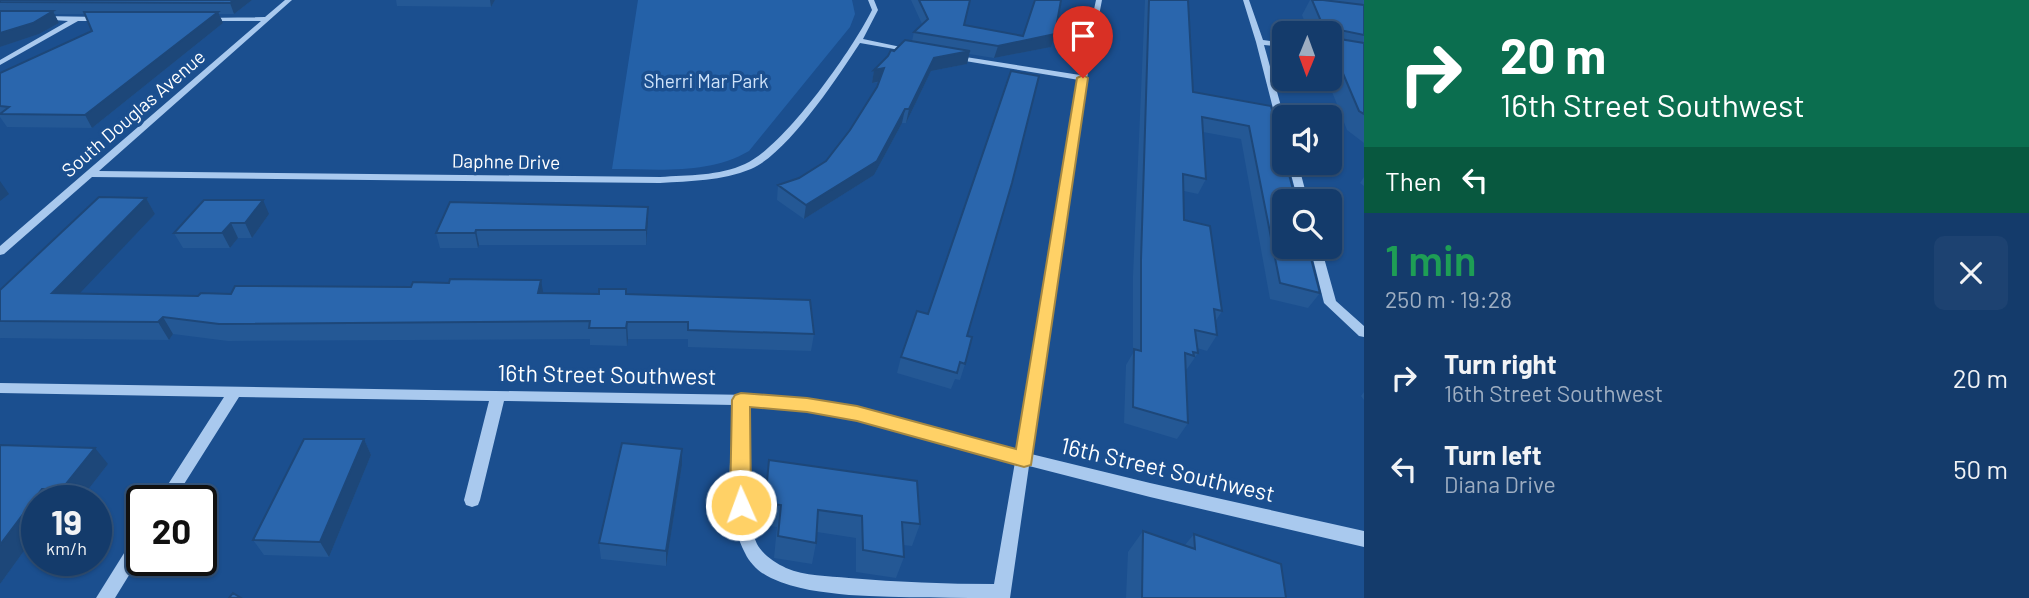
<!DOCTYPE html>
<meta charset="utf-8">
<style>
:root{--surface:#143b6b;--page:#1d4271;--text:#f1f3f6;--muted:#9dadc1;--line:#33557e}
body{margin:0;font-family:Barlow,sans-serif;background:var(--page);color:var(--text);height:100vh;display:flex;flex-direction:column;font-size:26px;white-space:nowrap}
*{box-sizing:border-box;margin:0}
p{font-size:23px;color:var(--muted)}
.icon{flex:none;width:38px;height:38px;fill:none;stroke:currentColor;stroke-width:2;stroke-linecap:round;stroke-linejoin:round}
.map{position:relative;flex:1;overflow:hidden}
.drawer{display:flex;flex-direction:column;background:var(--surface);width:665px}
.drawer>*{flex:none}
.banner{background:#0b6e4f;color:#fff;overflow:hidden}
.needle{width:46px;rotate:181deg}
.tools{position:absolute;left:1272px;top:21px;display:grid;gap:14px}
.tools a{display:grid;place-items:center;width:70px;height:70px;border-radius:10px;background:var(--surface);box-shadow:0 2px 5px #0004,0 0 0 2px var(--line);font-size:35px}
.speed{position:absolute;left:21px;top:485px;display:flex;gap:14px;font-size:35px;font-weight:700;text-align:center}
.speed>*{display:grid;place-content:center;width:91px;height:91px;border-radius:50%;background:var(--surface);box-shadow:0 2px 5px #0004,0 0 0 2px var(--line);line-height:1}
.speed small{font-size:18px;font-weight:400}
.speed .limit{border:4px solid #111;border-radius:10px;background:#fff;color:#111}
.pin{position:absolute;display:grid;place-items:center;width:60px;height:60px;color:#fff;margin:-72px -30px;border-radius:50% 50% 50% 0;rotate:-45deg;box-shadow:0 0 7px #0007}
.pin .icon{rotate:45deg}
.me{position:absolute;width:77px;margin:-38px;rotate:358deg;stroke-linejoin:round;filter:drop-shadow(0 0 5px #0008)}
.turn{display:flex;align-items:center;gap:24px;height:147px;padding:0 21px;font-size:32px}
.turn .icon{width:91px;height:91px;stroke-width:2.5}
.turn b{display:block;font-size:49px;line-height:60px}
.then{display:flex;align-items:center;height:66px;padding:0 21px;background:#0003;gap:14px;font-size:26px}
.round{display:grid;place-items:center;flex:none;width:74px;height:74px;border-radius:10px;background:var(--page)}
.headline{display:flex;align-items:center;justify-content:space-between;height:119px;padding:0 21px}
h1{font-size:42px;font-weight:600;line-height:52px;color:#1e9e55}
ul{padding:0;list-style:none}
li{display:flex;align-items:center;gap:21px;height:91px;padding:0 21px}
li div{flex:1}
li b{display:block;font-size:26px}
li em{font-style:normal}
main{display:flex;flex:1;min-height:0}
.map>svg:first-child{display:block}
.green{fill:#2461a8}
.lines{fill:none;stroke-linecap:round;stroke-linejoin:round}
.minor{fill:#a9c9ee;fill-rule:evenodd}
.wall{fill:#245895}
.shaded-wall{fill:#1d4779}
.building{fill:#2a66ad;stroke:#1d4779;stroke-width:2}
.route{fill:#ffd166;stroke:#a68842;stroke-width:2}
.labels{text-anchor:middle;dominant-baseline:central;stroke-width:7;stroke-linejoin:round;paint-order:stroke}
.far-park-label{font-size:19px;fill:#cfe3fa;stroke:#1b4f8f}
.far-street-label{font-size:19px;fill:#fff;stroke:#1b4f8f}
.street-label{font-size:23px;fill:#fff;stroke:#1b4f8f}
</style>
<main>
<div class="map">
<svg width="1364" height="598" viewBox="0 0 1364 598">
<rect width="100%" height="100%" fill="#1b4f8f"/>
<path class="green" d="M638,0H852L855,14L850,27L749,151C708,175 658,169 612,169Z"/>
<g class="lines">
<path class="minor" d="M285,0H292L99,171L660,177C688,175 719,176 745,164C784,147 853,49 872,10L868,0H874L878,10L863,39L915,50L911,52L860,43C837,78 788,153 751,169C722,181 690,181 660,183L92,177L4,254L0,255V246L261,21H204L200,19L202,18L265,17Z
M1096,0H1102L1087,78L1031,454L1150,483L1364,531V547L1150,497L1029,466L1010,598C956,598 903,598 849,595C823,592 796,590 771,578C760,573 750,564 745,553C722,508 731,453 734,405L504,401L480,500L478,505L472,507L466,505L464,500L489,401L239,397L174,500H158L224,397L0,393V383L752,395L856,410L1017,450L1079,80L953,59L949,57L953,55L1080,75ZM748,405C838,409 928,439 1015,462L994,584C946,584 898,582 849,578C828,576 805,576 786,568C775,563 763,555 757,544C738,505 747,448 748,405Z
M1243,0H1249L1263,40L1284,43V47L1264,45L1284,117V135L1279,132L1256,42Z
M40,16L102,17L106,19L102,21H78L0,65V60L68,21L38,19L37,18Z
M1288,163H1298L1308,201H1298Z
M1310,247H1321L1336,301L1364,326V337L1359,336L1324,303Z
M142,532V554L115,598H96L136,534Z"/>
</g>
<path class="wall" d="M0,0H252L234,14H219L223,23L92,128L7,127L0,117V73L92,31L85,14H54L59,23L39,34L0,47Z
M396,0H495L491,7L397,6Z
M911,0H970L964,25L1051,47L994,58L969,54L967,64L931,71L906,123H902L874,175L804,219L777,200L778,185L799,178L826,161L850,130L877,87L879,82L872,83L874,70L894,51L912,41L914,32L922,24Z
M1145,0H1188L1193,92L1271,106L1320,293L1308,308L1270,299L1241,139L1203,132L1206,179L1198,194L1184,191V220L1222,311L1215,322L1217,335L1207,351L1197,348L1198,353L1187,369H1186L1188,423L1177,439L1124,423L1126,365L1133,353V276Z
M1310,0H1364V143L1347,130L1327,79H1330V33H1309L1302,15Z
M1364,177V186L1360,183Z
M146,198L155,214L79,293L198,296L627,294L814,334L811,351L688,347V339H628L627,346L590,345V339L228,341L173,334L169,340L0,338V290Z
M648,207V222L646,245H479L478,248H440L436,233Z
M269,214L252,238H238L230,248H183L174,233Z
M967,336L965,364L960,380L955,379L951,389L897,373L901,357Z
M1364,392V400L1361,396Z
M364,439L371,455L329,557L264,555L253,540Z
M0,445L108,464L80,500H37V533L0,584Z
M769,460L920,524L912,546L903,545L904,557L896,578L856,572V538L817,532L816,543L812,564L774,558L777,527L762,525Z
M682,465L666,566L601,559L599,543Z
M1143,531L1185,545L1194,534L1286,598H1126L1128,552Z"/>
<path class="shaded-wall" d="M234,0H252L234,14L230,3Z
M490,0H495L491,7Z
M53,11L59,23L39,34L0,47V33Z
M218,12L223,23L92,128L85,115Z
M1055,34L1051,47L994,58L998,46Z
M970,51L967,64L931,71L906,123L909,109L934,58Z
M884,68L881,81L872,83L874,70Z
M905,109L902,123L874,175L804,219L806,205Z
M0,181L9,194L0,201Z
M146,198L155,214L64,310L52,293Z
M263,200L269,214L252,238L245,223Z
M648,207V222L646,245V230Z
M231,223L238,238L230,248L222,233Z
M476,230L479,245L478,248L475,233Z
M541,280L544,297L538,293Z
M163,317L173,334L169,340L158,322Z
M627,322L628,339L627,346L626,328Z
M364,439L371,455L329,557L320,542Z
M95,448L108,464L80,500H72L62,489Z
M682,449V465L666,566V551Z
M42,489L54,500H37V533L0,584V545Z"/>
<path class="building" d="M0,0H234L230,3L0,2Z
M919,0H970L964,25L1023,36L1035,0H1061L1055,34L998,46L914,32L928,19Z
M1149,0H1188L1193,92L1271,106L1284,158V163H1286L1296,201H1284V247H1308L1320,293L1280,283L1249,126L1202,117L1206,179L1183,174L1184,220L1210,226L1222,311L1214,309L1217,335L1195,330L1198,353L1193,352L1194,356L1185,353L1188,423L1133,407L1134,349L1141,351V260Z
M1312,0H1323L1364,5V35L1340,30L1337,33L1340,39L1364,43V114L1359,111L1330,43V33H1326Z
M0,11H53L33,23L0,33Z
M84,12H218L85,115L0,114L9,107L0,106V73L92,31Z
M905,40L970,51L934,58L909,109H905L877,161L806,205L778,185L799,178L826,161L850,130L877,87L884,68L874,70L888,56L891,50L894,51Z
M1011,71L1039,76L1012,183L967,336L972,337L965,364L960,362L957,373L901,357L917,311L928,314Z
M99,197L146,198L52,293L198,296L201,293L231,294L235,286L411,287L413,282L449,283L450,279L541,280L538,293L599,294V289H626V294L810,300L814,334L688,330V322H627L626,328H589L590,321L219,324L163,317L158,322L0,321V290Z
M204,200H263L245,223H231L222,233H174Z
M450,202L648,207L646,230H476L475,233H436Z
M304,439H364L320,542L253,540Z
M622,443L682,449L666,551L599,543Z
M0,445L95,448L62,489H42L0,545Z
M769,460L917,481L920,524L902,522L904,557L863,550L862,516L818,510L816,543L778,536L781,505L765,503Z
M1143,531L1195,549L1194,534L1281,564L1286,598H1142Z
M233,593L241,598H229Z"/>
<path class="route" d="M1083,75L1088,78L1031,465L1024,467L857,421L807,412L750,407L751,505L748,511L741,514L733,511L730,505L732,400L735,395L741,393L807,398L857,406L1016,449L1077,78Z"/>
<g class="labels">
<g class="far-park-label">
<text x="706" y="80">Sherri Mar Park</text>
</g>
<g class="far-street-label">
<text transform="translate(133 113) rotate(-41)">South Douglas Avenue</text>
<text transform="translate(506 161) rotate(1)">Daphne Drive</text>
</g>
<g class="street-label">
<text transform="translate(607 374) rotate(1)">16th Street Southwest</text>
<text transform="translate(1168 469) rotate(13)">16th Street Southwest</text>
</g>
</g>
</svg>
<div class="tools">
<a><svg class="needle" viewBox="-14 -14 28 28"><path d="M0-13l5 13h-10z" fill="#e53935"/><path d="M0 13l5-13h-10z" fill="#9dadc1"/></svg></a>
<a><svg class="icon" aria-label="sound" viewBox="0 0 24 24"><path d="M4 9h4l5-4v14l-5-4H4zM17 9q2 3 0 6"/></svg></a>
<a><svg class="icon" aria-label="search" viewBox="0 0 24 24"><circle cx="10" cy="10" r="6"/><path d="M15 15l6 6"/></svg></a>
</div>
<div class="speed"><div>19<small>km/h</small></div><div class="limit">20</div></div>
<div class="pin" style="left:1083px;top:78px;background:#d93025"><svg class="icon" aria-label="arrive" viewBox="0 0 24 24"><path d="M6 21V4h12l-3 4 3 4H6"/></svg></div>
<svg class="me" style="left:741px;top:505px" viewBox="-20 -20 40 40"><circle r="17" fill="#ffd166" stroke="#fff" stroke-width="3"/><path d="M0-11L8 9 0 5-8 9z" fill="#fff"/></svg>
</div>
<section class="drawer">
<div class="banner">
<div class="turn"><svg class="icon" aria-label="right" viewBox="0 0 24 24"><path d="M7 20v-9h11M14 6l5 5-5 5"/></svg><div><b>20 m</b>16th Street Southwest</div></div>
<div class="then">Then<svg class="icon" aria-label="left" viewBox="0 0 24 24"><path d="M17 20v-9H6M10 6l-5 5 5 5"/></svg></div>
</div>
<div class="headline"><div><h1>1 min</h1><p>250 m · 19:28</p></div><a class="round"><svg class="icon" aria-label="close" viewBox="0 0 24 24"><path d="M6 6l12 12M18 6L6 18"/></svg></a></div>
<ul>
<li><svg class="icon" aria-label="right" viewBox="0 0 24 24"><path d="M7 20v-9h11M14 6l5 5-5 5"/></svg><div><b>Turn right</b><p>16th Street Southwest</p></div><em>20 m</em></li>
<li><svg class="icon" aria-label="left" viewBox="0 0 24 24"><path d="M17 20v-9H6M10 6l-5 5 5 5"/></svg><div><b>Turn left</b><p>Diana Drive</p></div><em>50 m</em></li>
</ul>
</section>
</main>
